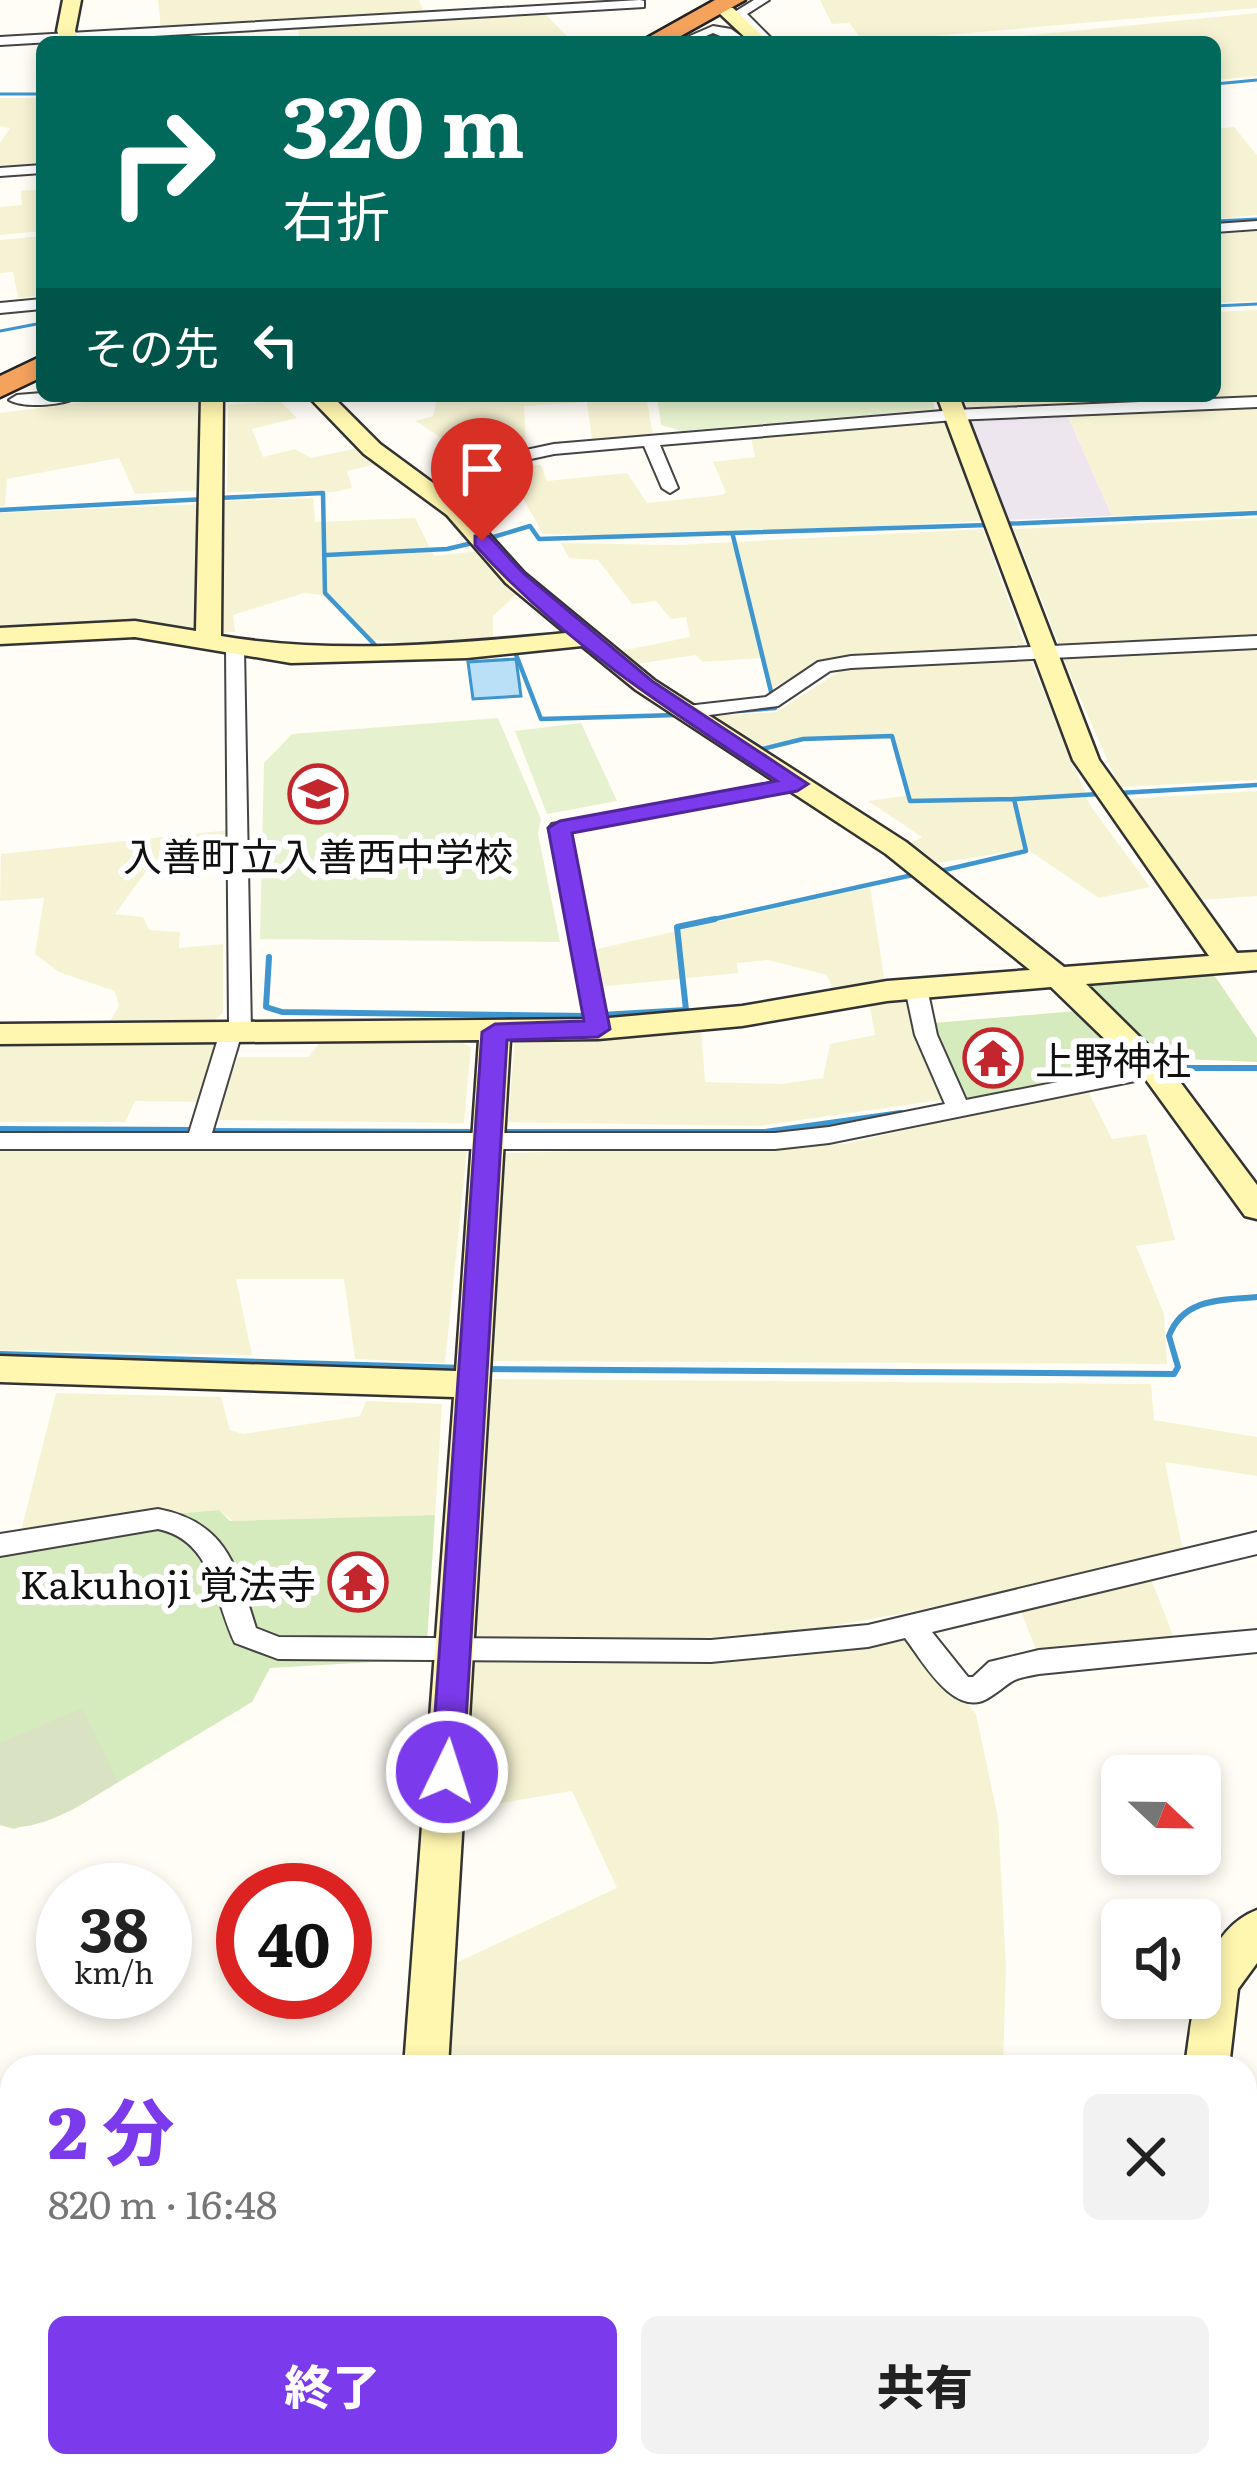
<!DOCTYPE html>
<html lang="ja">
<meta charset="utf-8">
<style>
:root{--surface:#fff;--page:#f2f2f2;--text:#222;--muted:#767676;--accent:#7c3aed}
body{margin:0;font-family:Literata,"Noto Sans JP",serif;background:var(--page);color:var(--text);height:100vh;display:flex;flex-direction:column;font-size:45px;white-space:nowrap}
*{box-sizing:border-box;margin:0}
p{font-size:39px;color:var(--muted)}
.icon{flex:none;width:66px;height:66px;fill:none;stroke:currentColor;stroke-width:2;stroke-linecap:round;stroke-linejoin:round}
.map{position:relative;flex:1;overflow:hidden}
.drawer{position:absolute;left:0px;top:2055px;width:1257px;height:423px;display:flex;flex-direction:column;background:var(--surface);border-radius:36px 36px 0 0;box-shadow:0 6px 18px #0003}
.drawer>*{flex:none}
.banner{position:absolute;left:36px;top:36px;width:1185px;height:366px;border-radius:18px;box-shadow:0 6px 18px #0003;background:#00695c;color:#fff;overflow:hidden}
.needle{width:78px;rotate:112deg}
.controls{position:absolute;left:1101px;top:1755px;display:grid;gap:24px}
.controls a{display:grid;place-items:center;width:120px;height:120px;border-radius:18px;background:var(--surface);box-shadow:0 6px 18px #0003;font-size:60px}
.speed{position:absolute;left:36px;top:1863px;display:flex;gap:24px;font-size:60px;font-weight:700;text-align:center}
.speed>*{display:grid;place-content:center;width:156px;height:156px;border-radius:50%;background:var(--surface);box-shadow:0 6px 18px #0003;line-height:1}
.speed small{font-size:30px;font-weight:400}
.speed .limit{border:18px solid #d22;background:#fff;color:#111}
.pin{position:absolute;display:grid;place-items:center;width:102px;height:102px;color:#fff;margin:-123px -51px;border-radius:50% 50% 50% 0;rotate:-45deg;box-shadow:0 0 12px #0007}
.pin .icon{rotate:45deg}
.me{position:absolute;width:132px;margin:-66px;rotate:4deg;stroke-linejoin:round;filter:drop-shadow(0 0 9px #0008)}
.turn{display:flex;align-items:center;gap:42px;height:252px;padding:0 48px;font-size:54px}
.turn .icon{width:156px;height:156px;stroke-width:2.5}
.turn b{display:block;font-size:84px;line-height:102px}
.then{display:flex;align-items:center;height:114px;padding:0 48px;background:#0003;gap:24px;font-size:45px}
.round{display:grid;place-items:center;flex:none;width:126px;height:126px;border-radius:18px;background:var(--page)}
.head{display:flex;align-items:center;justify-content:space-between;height:204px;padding:0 48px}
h1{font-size:72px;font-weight:800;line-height:90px;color:var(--accent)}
.action{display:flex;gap:24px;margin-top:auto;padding:24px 48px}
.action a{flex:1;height:138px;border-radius:18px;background:var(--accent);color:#fff;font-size:48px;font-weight:800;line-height:138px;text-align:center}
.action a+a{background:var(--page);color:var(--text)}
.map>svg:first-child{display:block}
.industrial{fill:#eee6ef}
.farmland{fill:#f6f3d4}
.green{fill:#d5ebbd}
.cemetery{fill:#d9e3c4}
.pitch{fill:#e6f2cf}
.water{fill:#b9e0f7;stroke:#3f96cf;stroke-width:3}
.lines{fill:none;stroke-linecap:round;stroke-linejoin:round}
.stream-far3{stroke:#3f96cf;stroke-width:3}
.stream-far2{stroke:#3f96cf;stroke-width:4.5}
.stream-far1{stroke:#3f96cf;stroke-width:6}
.stream{stroke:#3f96cf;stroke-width:8}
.street-casing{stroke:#444;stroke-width:4}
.secondary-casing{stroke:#333;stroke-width:5}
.highway-casing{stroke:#222;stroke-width:5}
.street{fill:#fff;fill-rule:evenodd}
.secondary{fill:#fff6b0;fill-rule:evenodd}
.highway{fill:#f5a25d;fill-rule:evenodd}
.route{fill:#7c3aed;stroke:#51269a;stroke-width:3}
.labels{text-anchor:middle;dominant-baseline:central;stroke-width:12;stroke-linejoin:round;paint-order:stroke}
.poi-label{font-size:39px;fill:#111;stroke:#fff}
</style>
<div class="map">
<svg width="1257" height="2476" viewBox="0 0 1257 2476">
<rect width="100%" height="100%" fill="#fffdf5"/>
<path class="industrial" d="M1067,414L1112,516L1007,520L969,419Z"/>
<path class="farmland" d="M158,0H419L425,14L161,30Z
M820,0H1257V8L864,42L849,23L832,24Z
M543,12L572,41L615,36L603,42H300L298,27Z
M1257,13V76L1215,80V42H960Z
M0,98H42V165L0,169V143L10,128L0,126Z
M1234,127L1257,155V215L1215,219V129Z
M42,189V231L0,235V207L22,205L21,191Z
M1257,231V301L1215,303V234Z
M42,236V295L18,298L13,272L0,273V240Z
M1257,310V397L968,409L963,396H1215V312Z
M131,396H206L202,490L135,494L119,458L7,479L5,506H0V413Z
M438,396H646L653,435L592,440L587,402L524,406L526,448L477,459L470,444L449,443L416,421L433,416Z
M280,401L297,418L252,429L263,457L295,449L311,458L358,448L376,464L347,471L352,488L333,492H227L228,405Z
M1257,406V510L1112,516L1067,414Z
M944,421L983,521L664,536L543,534L503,462L521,456L526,466L541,465L547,481L627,473L647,503L722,495L726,492L713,462L755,457L751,438Z
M313,498L315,522L415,518L434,556L478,551L520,591L493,616V637L416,644L371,640L321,595L304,593L233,615L235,632L222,633V501Z
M202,504L196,631L149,621L0,629V513Z
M1257,518V636L1059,645L1014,529Z
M983,529L1025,647L829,659L770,689L761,658L703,662L695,655L637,664L621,651L690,637L686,617L671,619L656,601L632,604L598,560L569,558L561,543L676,545Z
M1257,646V780L1119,787L1062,656Z
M1030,658L1090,805L1150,887L1099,898L1027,849L937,863L911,843L922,837L868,801L911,795L892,738L803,737L763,746L712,716L776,712L845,668Z
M1257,791V896L1200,900L1123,799Z
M230,830L227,861L150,866L115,914L143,917L149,930L180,932L179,948L223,944V1013L211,1023H109L119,1006L115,991L59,972L35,954L44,898L0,901L1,854Z
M870,887L885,983L834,992L827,975L768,960L737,963L738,973L598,987L593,950Z
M908,997L915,1039L941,1100L759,1126L508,1122L515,1039L701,1027L705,1082L781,1084L823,1078L830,1044L875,1035L869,1002Z
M323,1039L457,1040L471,1047L464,1123L213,1120L238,1057H308Z
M219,1040L200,1102L135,1101L125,1122H0V1042Z
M1087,1089L1112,1139L1146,1134L1175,1240L1136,1246L1164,1314L1167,1364L492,1361L505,1153L844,1144Z
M0,1148L467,1150L445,1363L355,1359L344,1279H236L252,1355L0,1350Z
M490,1379L1151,1384L1154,1420L1257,1437V1476L1165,1462L1183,1551L905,1613L793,1633L681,1639L474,1638Z
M56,1393L221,1397L230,1430L243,1434L360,1416L366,1401L442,1404L435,1515L233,1521L219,1510L21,1531Z
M1151,1579L1176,1643L1038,1655L1021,1611Z
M906,1633L976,1714L998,1818L1006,1965L1003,2067H444L447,1967L617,1888L572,1791L454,1811L468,1667L478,1658H790Z"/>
<path class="green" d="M1214,975L1257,1038V1062L1183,1059L1160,1064L1083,988L1087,981Z
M1089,1010L1144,1066L961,1099L933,1023Z
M219,1510L230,1521L435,1515L426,1659L270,1668L252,1702L72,1810L14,1829L0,1825V1541L96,1521Z"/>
<path class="cemetery" d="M82,1708L118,1782C85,1802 40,1835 0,1825V1743Z"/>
<path class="pitch" d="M657,396H931L935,409L682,431L661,425Z
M498,718L541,819L538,834L560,942L260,939L264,763L292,734Z
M581,723L617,801L547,814L515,731Z"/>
<path class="water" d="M516,659L521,696L473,699L468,662Z"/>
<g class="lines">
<path class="stream-far3" d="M1215,84L1257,80
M0,94H42
M1215,221L1257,219
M1215,306L1257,304
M0,331L42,323"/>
<path class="stream-far2" d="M219,498L323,493L325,593L375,645
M0,510L206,499
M1002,524L1257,513
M733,536L775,708L738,711
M490,538L530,526L539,539L989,525
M326,555L447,549L477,542
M515,652L541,719L676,715
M717,721L762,749L803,739L892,736L910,801L1014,799
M1119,793L1257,785
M936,872L1026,851L1014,799L1099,794
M701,922L917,874"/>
<path class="stream-far1" d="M269,957L266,1007L282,1012L589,1016
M602,1015L686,1010L677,927L715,919
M1162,1068H1257
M0,1129L194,1130
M208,1131L476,1132
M502,1132H765L901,1113
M0,1354L464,1368
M483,1369L1174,1374L1178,1367L1169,1336C1183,1298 1222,1300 1257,1297"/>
<path class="stream" d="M1245,2215L1257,2211
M184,2476L260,2466"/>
<g class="street-casing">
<path id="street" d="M640,0L644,1V7L0,45V37Z
M754,0H769L747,14L775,42H762L733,13Z
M713,26L731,29L749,42H735L713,33L692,42H676Z
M42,165V173L0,176V168Z
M1257,221V229L1215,232V224Z
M42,299V309L0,313V303Z
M42,393V396H81C65,405 25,409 9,400L17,395Z
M1257,397V407L954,420L660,445L678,488L670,493L662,488L644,446L554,454L480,470L440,495L425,491L469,462L554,444L954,410Z
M1257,636V648L851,668L830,671L778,706L687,718L677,712L687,706L766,697L818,662L851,656Z
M235,642L244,648L251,1032L240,1039L212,1133H775L829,1127L945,1104L915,1035L905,988L916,981L927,988L937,1035L966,1100L1155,1063L1166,1070L1155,1077L829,1143L775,1149H0V1133H189L220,1032L229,1025L226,648Z
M797,778L807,784L804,788L570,832L609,1029L606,1034H590L549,828L552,824Z
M158,1509C227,1522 237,1568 256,1628L279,1637L711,1640L868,1625L1257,1532V1554L932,1632L968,1677H973L989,1662L1039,1650L1257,1630V1652L1039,1674C1006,1680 1015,1681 990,1697C955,1721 922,1660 905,1638L868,1647L711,1662L278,1659L235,1643C214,1600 214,1541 158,1529L0,1556V1534Z
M1245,2464L1250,2476H1187L1183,2466Z"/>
</g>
<g class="secondary-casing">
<path id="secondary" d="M63,0H81L75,31L80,42H62L57,31Z
M727,7L733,8L769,42H750L718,12Z
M201,396H223L221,636C335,655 451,644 566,633L506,583L447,515L364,454L308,396H332L380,444L463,505L524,573L654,680L906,842L1064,967L1209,956L1073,760L937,396H959L1099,760L1237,953L1257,952V970L1086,984L1166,1063L1257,1185V1219L1245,1216L1144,1077L1051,987L887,1001L742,1026L598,1039L510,1040L448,2067H404L454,1397L0,1382V1356L456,1371L479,1040L0,1044V1024L598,1019L742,1006L887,981L1030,970L886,854L636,690L582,646L467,658L291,663L135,637L0,644V628L135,621L196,631Z
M1257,1910V1963L1238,1989L1229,2067H1185C1192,2016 1199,1932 1257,1910Z
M1245,2367L1257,2368V2416L1245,2415Z
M340,2466H469L465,2476H336Z
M1155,2466H1203V2476H1155Z"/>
</g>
<g class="highway-casing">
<path id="highway" d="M715,0H745L670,42H640Z
M42,356V377L0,397V376Z"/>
</g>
<use href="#street" class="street"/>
<use href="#secondary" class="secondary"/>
<use href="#highway" class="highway"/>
</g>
<path class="route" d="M475,536H489L523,573L652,681L808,784L797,791L572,833L610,1029L598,1037L507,1040L463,1772L459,1782H435L431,1772L482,1032L495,1024L584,1021L548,828L560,821L777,781C670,711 561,641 475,545Z"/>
<defs>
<g id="school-ring" transform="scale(3)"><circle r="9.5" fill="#fff" stroke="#c4262e" stroke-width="1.5"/><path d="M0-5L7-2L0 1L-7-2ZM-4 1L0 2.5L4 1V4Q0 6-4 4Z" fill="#c4262e"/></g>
<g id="temple-ring" transform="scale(3)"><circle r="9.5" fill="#fff" stroke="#c4262e" stroke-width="1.5"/><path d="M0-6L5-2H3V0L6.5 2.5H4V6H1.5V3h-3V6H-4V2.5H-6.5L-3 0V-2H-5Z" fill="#c4262e"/></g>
</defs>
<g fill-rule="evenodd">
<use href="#school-ring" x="318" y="794"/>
<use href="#temple-ring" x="993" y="1058"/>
<use href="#temple-ring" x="358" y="1582"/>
</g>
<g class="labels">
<g class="poi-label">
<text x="318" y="854">入善町立入善西中学校</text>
<text x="1035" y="1058" text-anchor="start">上野神社</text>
<text x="316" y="1582" text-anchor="end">Kakuhoji 覚法寺</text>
</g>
</g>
</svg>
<div class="controls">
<a><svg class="needle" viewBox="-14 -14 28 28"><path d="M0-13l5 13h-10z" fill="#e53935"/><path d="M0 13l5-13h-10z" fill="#767676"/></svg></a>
<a><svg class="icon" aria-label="sound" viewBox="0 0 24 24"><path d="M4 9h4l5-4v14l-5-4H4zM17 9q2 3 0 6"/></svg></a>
</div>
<div class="speed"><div>38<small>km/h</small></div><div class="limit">40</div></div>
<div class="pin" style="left:482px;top:541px;background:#d93025"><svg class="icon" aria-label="arrive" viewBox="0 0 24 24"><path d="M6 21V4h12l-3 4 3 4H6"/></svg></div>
<svg class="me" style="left:447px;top:1772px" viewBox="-20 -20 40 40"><circle r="17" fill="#7c3aed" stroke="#fff" stroke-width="3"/><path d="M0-11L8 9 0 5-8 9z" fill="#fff"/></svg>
<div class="banner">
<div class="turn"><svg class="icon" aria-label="right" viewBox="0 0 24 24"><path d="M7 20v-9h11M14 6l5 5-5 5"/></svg><div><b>320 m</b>右折</div></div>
<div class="then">その先<svg class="icon" aria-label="left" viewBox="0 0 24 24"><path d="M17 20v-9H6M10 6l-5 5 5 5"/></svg></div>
</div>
<section class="drawer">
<div class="head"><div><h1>2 分</h1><p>820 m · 16:48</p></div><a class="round"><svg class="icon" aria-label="close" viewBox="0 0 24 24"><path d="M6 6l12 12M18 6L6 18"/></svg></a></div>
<div class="action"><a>終了</a><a>共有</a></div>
</section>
</div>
